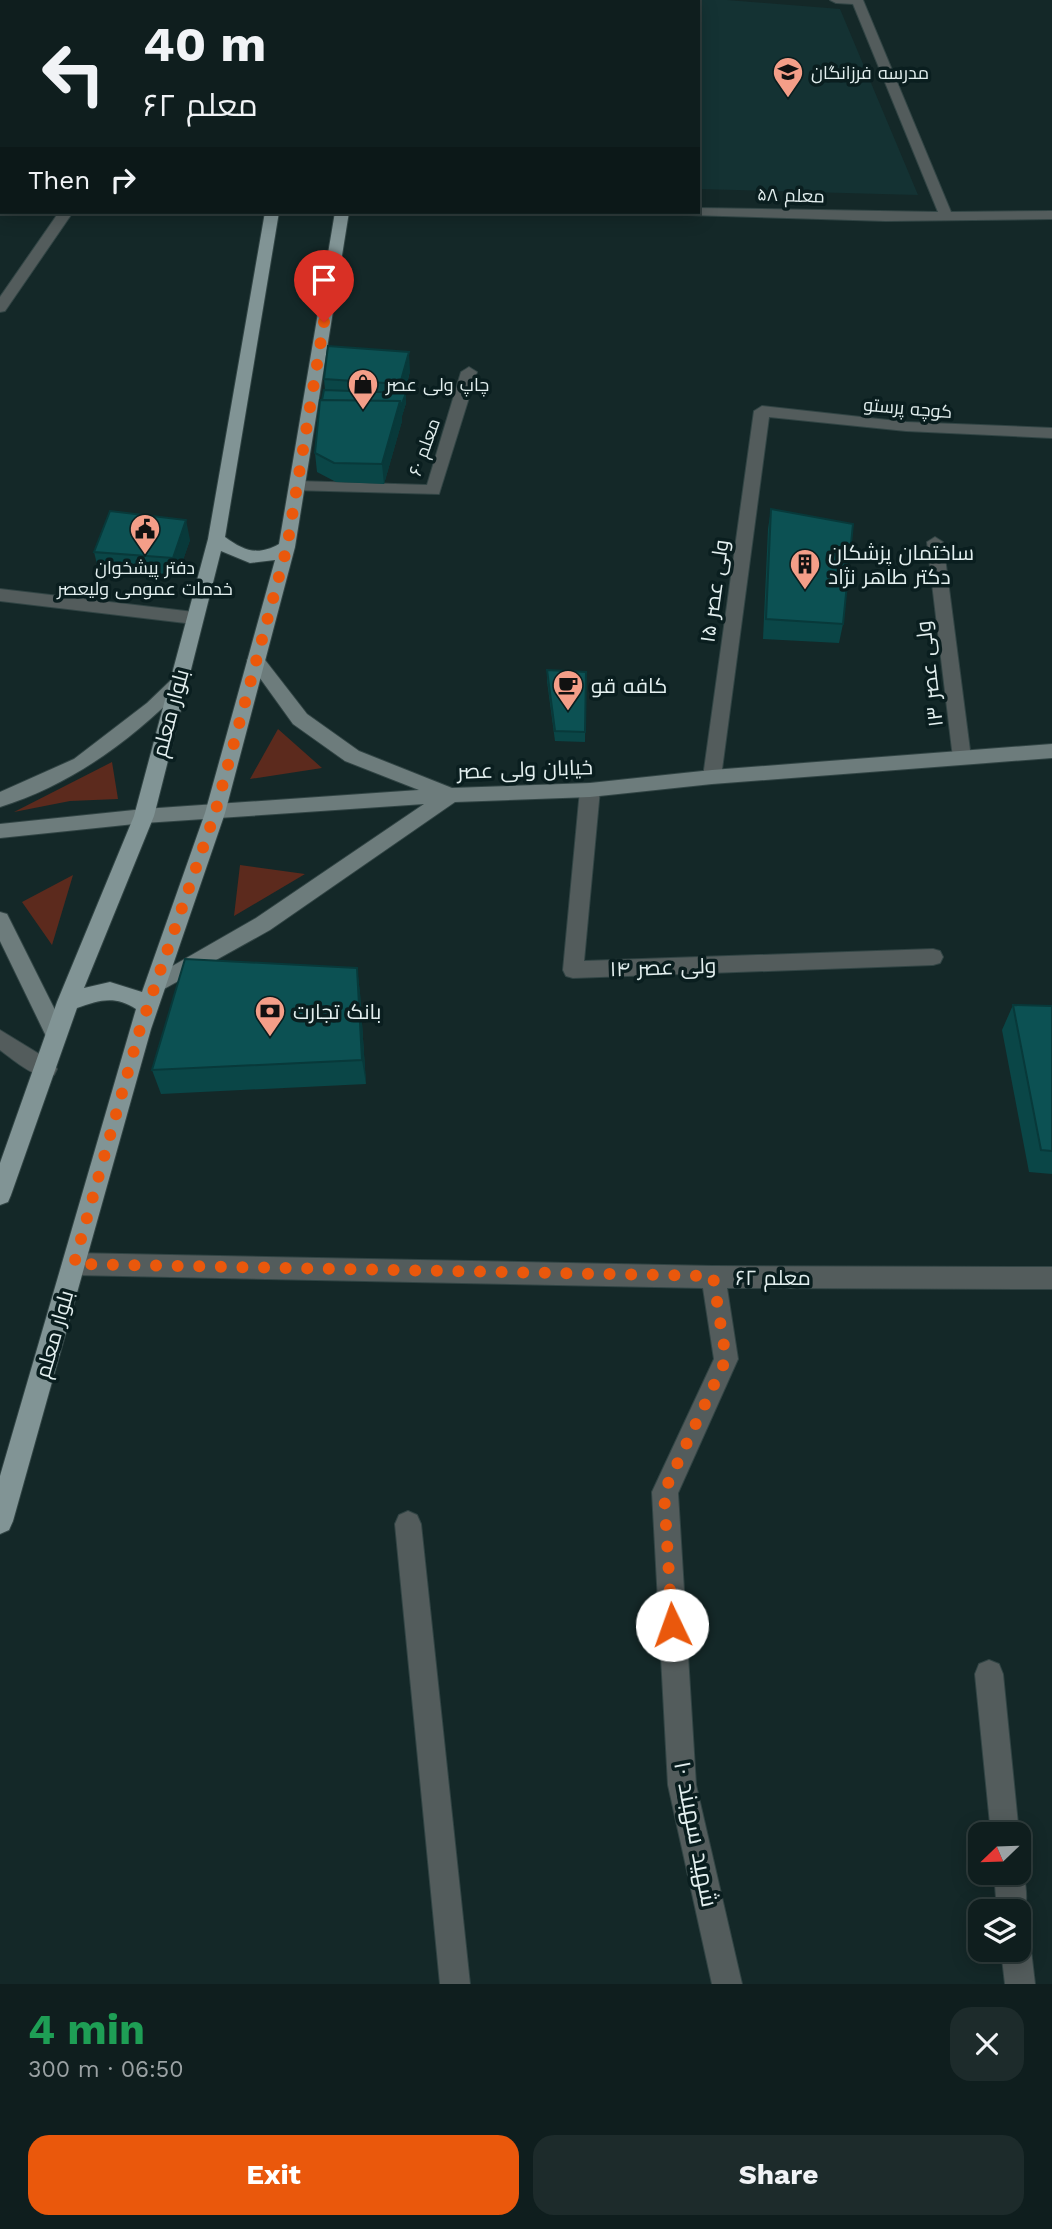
<!DOCTYPE html>
<meta charset="utf-8">
<style>
:root{--surface:#0f1e1e;--page:#1d2b2b;--text:#f1f3f6;--muted:#9ba2a4;--line:#2f3c3c;--accent:#ea580c}
body{margin:0;font-family:"Work Sans",Cairo,sans-serif;background:var(--page);color:var(--text);height:100vh;display:flex;flex-direction:column;font-size:26px;white-space:nowrap}
*{box-sizing:border-box;margin:0}
p{font-size:23px;color:var(--muted)}
.icon{flex:none;width:38px;height:38px;fill:none;stroke:currentColor;stroke-width:2;stroke-linecap:round;stroke-linejoin:round}
.map{position:relative;height:1984px;overflow:hidden}
.details{display:flex;flex-direction:column;background:var(--surface);flex:1}
.details>*{flex:none}
.hud{position:absolute;left:0px;top:0px;width:700px;height:214px;box-shadow:0 4px 18px #0003,0 0 0 2px var(--line);background:#0f1e1e;color:var(--text);overflow:hidden}
.needle{width:46px;rotate:247deg}
.tools{position:absolute;left:968px;top:1822px;display:grid;gap:14px}
.tools a{display:grid;place-items:center;width:63px;height:63px;border-radius:14px;background:var(--surface);box-shadow:0 4px 18px #0003,0 0 0 2px var(--line);font-size:35px}
.pin{position:absolute;display:grid;place-items:center;width:60px;height:60px;color:#fff;margin:-72px -30px;border-radius:50% 50% 50% 0;rotate:-45deg;box-shadow:0 0 7px #0007}
.pin .icon{rotate:45deg}
.me{position:absolute;width:77px;margin:-38px;rotate:357deg;stroke-linejoin:round;filter:drop-shadow(0 0 5px #0008)}
.turn{display:flex;align-items:center;gap:24px;height:147px;padding:0 28px;font-size:32px}
.turn .icon{width:91px;height:91px;stroke-width:2.5}
.turn b{display:block;font-size:49px;line-height:60px}
.then{display:flex;align-items:center;height:66px;padding:0 28px;background:#0003;gap:14px;font-size:26px}
.round{display:grid;place-items:center;flex:none;width:74px;height:74px;border-radius:21px;background:var(--page)}
.summary{display:flex;align-items:center;justify-content:space-between;height:119px;padding:0 28px}
h1{font-size:42px;font-weight:700;line-height:52px;color:#1e9e55}
.button{display:flex;gap:14px;margin-top:auto;padding:14px 28px}
.button a{flex:1;height:80px;border-radius:21px;background:var(--accent);color:#fff;font-size:28px;font-weight:700;line-height:80px;text-align:center}
.button a+a{background:var(--page);color:var(--text)}
.map>svg:first-child{display:block}
.built{fill:#143233}
.green{fill:#5c2a1d}
.lines{fill:none;stroke-linecap:round;stroke-linejoin:round}
.street-casing{stroke:#314444;stroke-width:2}
.secondary-casing{stroke:#314444;stroke-width:2}
.primary-casing{stroke:#314444;stroke-width:2}
.street{fill:#535c5c;fill-rule:evenodd}
.secondary{fill:#6d7c7c;fill-rule:evenodd}
.primary{fill:#819495;fill-rule:evenodd}
.wall{fill:#0a4647}
.shaded-wall{fill:#08393a}
.building{fill:#0c5153;stroke:#08393a;stroke-width:2}
.route{stroke:#ea580c;stroke-width:12;stroke-dasharray:0 21.6}
.labels{text-anchor:middle;dominant-baseline:central;stroke-width:7;stroke-linejoin:round;paint-order:stroke}
.far-poi-label{font-size:18px;fill:#e3efef;stroke:#0a1e1f;text-anchor:start}
.far-street-label{font-size:18px;fill:#e3efef;stroke:#0a1e1f}
.poi-label{font-size:21px;fill:#e3efef;stroke:#0a1e1f;text-anchor:start}
.street-label{font-size:21px;fill:#e3efef;stroke:#0a1e1f}
.near-street-label{font-size:24px;fill:#e3efef;stroke:#0a1e1f}
</style>
<div class="map">
<svg width="1052" height="1984" viewBox="0 0 1052 1984">
<rect width="100%" height="100%" fill="#142828"/>
<path class="built" d="M555,0H727L840,9L918,195L698,189V2H552Z"/>
<path class="green" d="M278,729L322,768L250,779Z
M112,762L118,799L70,801L14,812Z
M240,865L305,874L234,916Z
M73,875L52,945L22,902Z"/>
<g class="lines">
<g class="street-casing">
<path id="street" d="M0,0L6,1L7,2H2L0,7Z
M830,0H863L951,212L1052,211V219L886,221L689,215L687,212H698V208L938,212L853,4L836,3Z
M0,161H2V170L0,169Z
M59,212H73L5,311L0,312V297Z
M469,367L477,372L439,494L291,490L289,486L291,482L297,481L427,485L461,372Z
M762,406L906,422L1052,428V438L906,431L769,417L721,777L719,782H705L703,777L754,411Z
M935,537L943,542L971,758L969,763H955L953,758L927,542Z
M0,589L194,612L203,618L194,624L0,601Z
M590,783L597,785L600,790L584,961L933,949L940,951L943,957L940,963L933,965L573,978L566,976L563,970L580,790L583,785Z
M0,1030L54,1063L57,1069L54,1075C36,1081 14,1060 0,1050Z
M74,1253L713,1266L1052,1267V1289L727,1288L738,1359L678,1493L696,1785L742,1984H712L668,1785L652,1492L714,1359L703,1288L74,1275L66,1272L62,1264L66,1256Z
M408,1511L417,1515L421,1524L470,1984H440L395,1524L399,1515Z
M989,1660L999,1664L1003,1674L1019,1834L1018,1836V1834H991L975,1674L979,1664Z
M1018,1861C1027,1877 1029,1905 1022,1921L1018,1923V1911H997L994,1872H1018Z
M1018,1936L1027,1939L1031,1950L1035,1984H1005L1001,1950H1018Z"/>
</g>
<g class="secondary-casing">
<path id="secondary" d="M256,654L262,656L307,714L359,751L452,788L590,783L712,770L1052,744V758L712,784L590,797L455,802L270,930L155,994L148,992L145,986L148,980L256,918L424,804L144,823L0,838V824L144,809L419,790L345,761L293,724L247,660Z
M177,678L183,680L186,684L183,688C132,740 71,785 0,807V792L74,759L147,703L171,680Z
M0,912L7,914L67,1034L64,1040L56,1043L48,1040L45,1034L0,941Z"/>
</g>
<g class="primary-casing">
<path id="primary" d="M310,0H322L309,2Z
M368,0H380L367,2Z
M265,212H279L225,537C244,551 258,556 279,544L335,212H349L295,547L225,813L151,1029L13,1521L9,1530L0,1534V1476L136,1009C115,995 99,1000 77,1008L11,1195L8,1202L0,1205V1163L57,1002L134,816L208,539ZM221,551L250,563L275,560L205,813L142,992L110,982L84,988L154,816Z"/>
</g>
<use href="#street" class="street"/>
<use href="#secondary" class="secondary"/>
<use href="#primary" class="primary"/>
</g>
<path class="wall" d="M410,371L405,393L406,403L402,416V421L384,484L336,482L317,472L315,453L322,400L325,390L324,379Z
M771,509L843,624L839,643L763,639L768,529Z
M190,540L177,577L99,572L94,552Z
M547,670L586,672L585,742L555,741L547,681Z
M357,968L360,993L366,1084L161,1094L152,1070Z
M1013,1005L1052,1006V1174L1029,1172L1002,1030Z"/>
<path class="shaded-wall" d="M409,352L410,371L402,401L406,393V403L402,416V421L384,484L382,464L400,401L402,403L400,384Z
M186,520L190,540L177,577L173,558Z
M357,968L360,993L366,1084L362,1060Z"/>
<path class="building" d="M328,346L409,352L400,384L324,379Z
M324,390L406,393L401,406L400,401L322,400Z
M320,400L400,401L382,464L334,463L315,453Z
M771,509L853,524L843,624L766,619Z
M110,511L186,520L173,558L94,552Z
M547,670L586,672L585,732L555,731Z
M185,959L357,968L362,1060L152,1070Z
M1013,1005L1052,1006V1151L1041,1150Z"/>
<g class="lines">
<path class="route" d="M324,322L287,547L215,813L140,1029L74,1264L713,1276L726,1359L664,1492L672,1625"/>
</g>
<defs>
<g id="school-pin" transform="scale(1.575)"><path d="M0 17L-7.5 6A9.5 9.5 0 1 1 7.5 6Z" fill="#f49e88" stroke="#0a1e1f"/><path d="M0-5L7-2L0 1L-7-2ZM-4 1L0 2.5L4 1V4Q0 6-4 4Z" fill="#111"/></g>
<g id="shop-pin" transform="scale(1.575)"><path d="M0 17L-7.5 6A9.5 9.5 0 1 1 7.5 6Z" fill="#f49e88" stroke="#0a1e1f"/><path d="M-5-2.5h2.3a2.7 3.5 0 0 1 5.4 0H5L5.5 6h-11ZM-1.5-2.5h3a1.5 2.3 0 0 0-3 0Z" fill="#111"/></g>
<g id="civic-pin" transform="scale(1.575)"><path d="M0 17L-7.5 6A9.5 9.5 0 1 1 7.5 6Z" fill="#f49e88" stroke="#0a1e1f"/><path d="M-.6-6.5H3V-4.5H.6V-3L4-1V1h2V6H-6V1h2V-1L-.6-3ZM-1.2 2.5V6h2.4V2.5Z" fill="#111"/></g>
<g id="building-pin" transform="scale(1.575)"><path d="M0 17L-7.5 6A9.5 9.5 0 1 1 7.5 6Z" fill="#f49e88" stroke="#0a1e1f"/><path d="M-4-6H4V6H1V3H-1V6H-4ZM-2.5-4.3h1.7v1.8h-1.7ZM.8-4.3h1.7v1.8H.8ZM-2.5-1h1.7V.8h-1.7ZM.8-1h1.7V.8H.8Z" fill="#111"/></g>
<g id="cafe-pin" transform="scale(1.575)"><path d="M0 17L-7.5 6A9.5 9.5 0 1 1 7.5 6Z" fill="#f49e88" stroke="#0a1e1f"/><path d="M-5.5-4.5H6V0H3Q3 3.5 0 3.5H-2.5Q-5.5 3.5-5.5 0ZM3-3.2v2h1.7v-2ZM-6 4.5H4V6H-6Z" fill="#111"/></g>
<g id="bank-pin" transform="scale(1.575)"><path d="M0 17L-7.5 6A9.5 9.5 0 1 1 7.5 6Z" fill="#f49e88" stroke="#0a1e1f"/><path d="M-6-4H6V4H-6ZM0-2.3a2.3 2.3 0 1 0 0 4.6a2.3 2.3 0 1 0 0-4.6Z" fill="#111"/></g>
</defs>
<g fill-rule="evenodd">
<use href="#school-pin" x="788" y="72"/>
<use href="#shop-pin" x="363" y="384"/>
<use href="#civic-pin" x="145" y="529"/>
<use href="#building-pin" x="805" y="564"/>
<use href="#cafe-pin" x="568" y="685"/>
<use href="#bank-pin" x="270" y="1011"/>
</g>
<g class="labels">
<g class="far-poi-label">
<text x="811" y="72">مدرسه فرزانگان</text>
<text x="386" y="384">چاپ ولی عصر</text>
<text x="145" y="567" text-anchor="middle">دفتر پیشخوان<tspan x="145" dy="21">خدمات عمومی ولیعصر</tspan></text>
</g>
<g class="far-street-label">
<text transform="translate(791 195) rotate(2)">معلم ۵۸</text>
<text transform="translate(908 408) rotate(5)">کوچه پرستو</text>
<text transform="translate(424 447) rotate(-70)">معلم ۶۰</text>
</g>
<g class="poi-label">
<text x="828" y="552">ساختمان پزشکان<tspan x="828" dy="24">دکتر طاهر نژاد</tspan></text>
<text x="591" y="685">کافه قو</text>
<text x="293" y="1011">بانک تجارت</text>
</g>
<g class="street-label">
<text transform="translate(714 591) rotate(-82)">ولی عصر ۱۵</text>
<text transform="translate(929 674) rotate(-97)">ولی عصر ۱۳</text>
<text transform="translate(170 713) rotate(-75)">بلوار معلم</text>
<text transform="translate(525 769) rotate(-2)">خیابان ولی عصر</text>
<text transform="translate(663 967) rotate(-2)">ولی عصر ۱۴</text>
<text x="773" y="1277">معلم ۶۲</text>
<text transform="translate(54 1334) rotate(-74)">بلوار معلم</text>
</g>
<g class="near-street-label">
<text transform="translate(696 1834) rotate(79)">شهید سهبند ۱۰</text>
</g>
</g>
</svg>
<div class="tools">
<a><svg class="needle" viewBox="-14 -14 28 28"><path d="M0-13l5 13h-10z" fill="#e53935"/><path d="M0 13l5-13h-10z" fill="#9ba2a4"/></svg></a>
<a><svg class="icon" aria-label="layers" viewBox="0 0 24 24"><path d="M12 4l9 5-9 5-9-5zM3 14l9 5 9-5"/></svg></a>
</div>
<div class="pin" style="left:324px;top:322px;background:#d93025"><svg class="icon" aria-label="arrive" viewBox="0 0 24 24"><path d="M6 21V4h12l-3 4 3 4H6"/></svg></div>
<svg class="me" style="left:672px;top:1625px" viewBox="-20 -20 40 40"><circle r="19" fill="#fff"/><path d="M0-13L10 11 0 6-10 11z" fill="#ea580c"/></svg>
<div class="hud">
<div class="turn"><svg class="icon" aria-label="left" viewBox="0 0 24 24"><path d="M17 20v-9H6M10 6l-5 5 5 5"/></svg><div><b>40 m</b>معلم ۶۲</div></div>
<div class="then">Then<svg class="icon" aria-label="right" viewBox="0 0 24 24"><path d="M7 20v-9h11M14 6l5 5-5 5"/></svg></div>
</div>
</div>
<section class="details">
<div class="summary"><div><h1>4 min</h1><p>300 m · 06:50</p></div><a class="round"><svg class="icon" aria-label="close" viewBox="0 0 24 24"><path d="M6 6l12 12M18 6L6 18"/></svg></a></div>
<div class="button"><a>Exit</a><a>Share</a></div>
</section>
